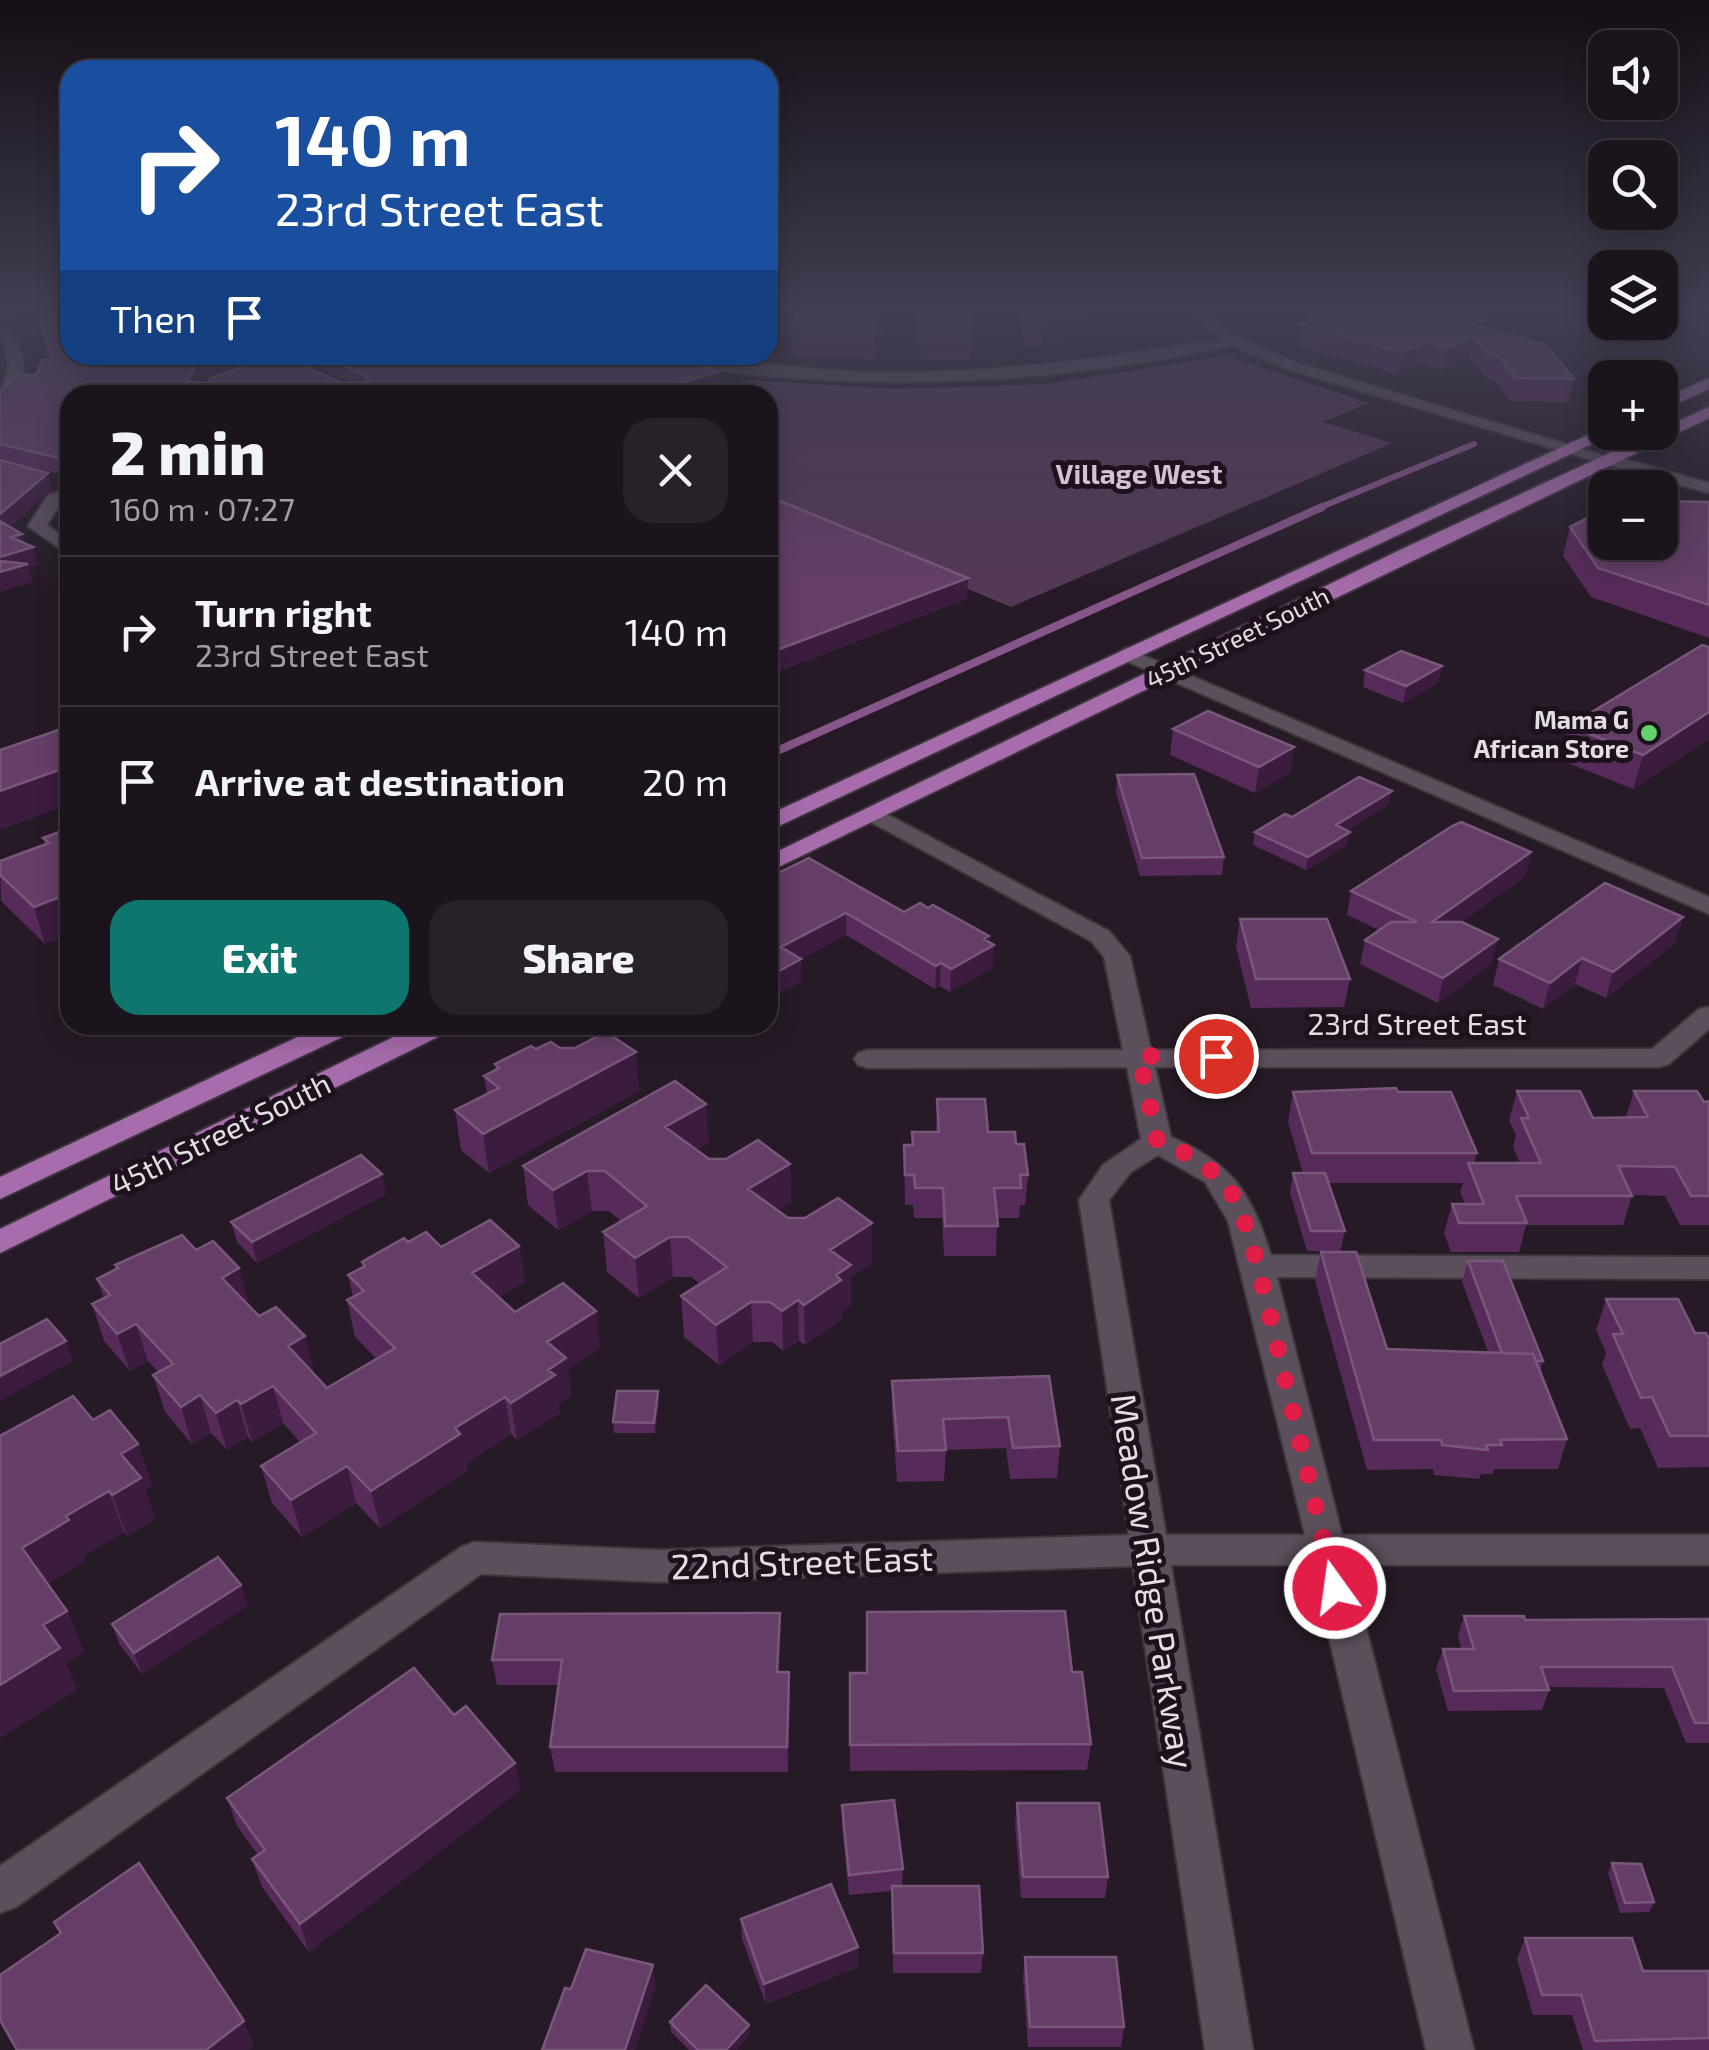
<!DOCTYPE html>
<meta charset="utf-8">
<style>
:root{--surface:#1c141c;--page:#292129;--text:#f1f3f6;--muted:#a09ea3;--line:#3a333b;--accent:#0f766e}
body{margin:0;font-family:"Exo 2",sans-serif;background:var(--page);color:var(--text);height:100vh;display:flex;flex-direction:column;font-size:38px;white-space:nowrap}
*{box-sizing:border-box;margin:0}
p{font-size:32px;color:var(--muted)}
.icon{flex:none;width:55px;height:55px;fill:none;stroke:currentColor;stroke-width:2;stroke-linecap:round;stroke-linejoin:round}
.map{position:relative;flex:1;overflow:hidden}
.sheet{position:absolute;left:60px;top:385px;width:718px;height:650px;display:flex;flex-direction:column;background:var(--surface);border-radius:30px;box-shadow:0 5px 25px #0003,0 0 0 2px var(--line)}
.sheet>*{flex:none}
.banner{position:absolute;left:60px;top:60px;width:718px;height:305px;border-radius:30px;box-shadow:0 5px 25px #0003,0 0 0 2px var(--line);background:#1a4fa0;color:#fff;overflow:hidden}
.fabs{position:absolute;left:1588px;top:30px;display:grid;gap:20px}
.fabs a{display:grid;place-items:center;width:90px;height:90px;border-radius:20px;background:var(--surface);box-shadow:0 5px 25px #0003,0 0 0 2px var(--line);font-size:50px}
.pin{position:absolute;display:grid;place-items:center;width:85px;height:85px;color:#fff;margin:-42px;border:5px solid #fff;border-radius:50%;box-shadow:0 2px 10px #0007}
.me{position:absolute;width:110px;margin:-55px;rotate:346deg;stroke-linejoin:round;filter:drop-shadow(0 0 8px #0008)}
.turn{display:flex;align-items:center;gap:35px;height:210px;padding:0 50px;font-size:45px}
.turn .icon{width:130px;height:130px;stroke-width:2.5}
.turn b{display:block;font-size:70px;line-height:85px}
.then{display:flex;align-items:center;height:95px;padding:0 50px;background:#0003;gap:20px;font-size:38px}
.round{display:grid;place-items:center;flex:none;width:105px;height:105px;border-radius:30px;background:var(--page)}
.summary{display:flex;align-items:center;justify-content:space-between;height:170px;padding:0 50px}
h1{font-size:60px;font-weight:800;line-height:75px}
.cta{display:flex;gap:20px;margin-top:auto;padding:20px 50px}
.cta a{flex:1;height:115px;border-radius:30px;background:var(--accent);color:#fff;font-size:40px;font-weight:800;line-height:115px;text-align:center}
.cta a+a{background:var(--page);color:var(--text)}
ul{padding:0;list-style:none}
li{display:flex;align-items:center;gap:30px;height:150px;padding:0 50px;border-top:2px solid var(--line)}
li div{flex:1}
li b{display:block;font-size:38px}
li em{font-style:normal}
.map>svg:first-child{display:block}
.green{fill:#543856}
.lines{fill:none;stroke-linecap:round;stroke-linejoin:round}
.stream-far1{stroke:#865589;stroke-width:6}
.stream{stroke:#865589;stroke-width:8}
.minor-casing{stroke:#3d353e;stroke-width:4}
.tertiary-casing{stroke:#3d353e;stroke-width:4}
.primary-casing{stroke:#3d353e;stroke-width:4}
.minor{fill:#5c4f5c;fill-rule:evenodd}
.tertiary{fill:#5c4f5c;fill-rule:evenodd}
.primary{fill:#a66cab;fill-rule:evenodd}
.wall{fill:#562a59}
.shaded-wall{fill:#3c1c3e}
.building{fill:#653e68;stroke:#79577b;stroke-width:2.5}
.route{stroke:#e11d48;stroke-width:18;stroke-dasharray:0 32.4}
.poi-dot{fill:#62d469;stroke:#1c111d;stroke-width:4}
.labels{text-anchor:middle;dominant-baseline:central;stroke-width:10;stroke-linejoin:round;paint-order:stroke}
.far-street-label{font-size:25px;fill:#e5dde5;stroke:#1c111d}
.far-poi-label{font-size:25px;font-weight:bold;fill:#e5dde5;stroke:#1c111d;text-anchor:end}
.far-neighbourhood-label{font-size:28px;font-weight:bold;fill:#d2c2d2;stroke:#1c111d}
.street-label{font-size:30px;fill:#e5dde5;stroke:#1c111d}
.near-street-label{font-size:35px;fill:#e5dde5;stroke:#1c111d}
</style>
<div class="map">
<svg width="1709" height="2050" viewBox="0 0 1709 2050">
<rect width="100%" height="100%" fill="#261a26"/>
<path class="green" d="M1227,356L1369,403L1323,422L1392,443L1011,607L768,505V395H700L748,380L895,389L1046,384Z"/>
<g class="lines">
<path class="stream-far1" d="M1316,509L1474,444"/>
<path class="stream" d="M768,755L1322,507"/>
<g class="minor-casing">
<path id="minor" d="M0,327C31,342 31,392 0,407V392L9,366Z
M1234,337L1239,338V344C1068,382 887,393 713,370C691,367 656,367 639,355C718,355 796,371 876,372C997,374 1114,357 1234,337Z
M1611,455L1709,483V493L1605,464V456Z
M70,488V499L61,503L47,525L70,541V556L28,526L48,495Z
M873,807L1109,931L1130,956L1151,1050L1652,1049L1699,1009L1709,1007V1029L1669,1064L1659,1067H1155L1171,1137C1232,1163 1251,1192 1271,1255L1709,1257V1279L1277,1277L1342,1535H1709V1565H1350L1474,2050H1426L1312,1565H1171L1253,2050H1205L1133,1566L659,1582L481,1574L16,1907L0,1913V1866L461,1547L474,1542L659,1550L1129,1535L1079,1200L1103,1165L1141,1139L1127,1067L868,1068L858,1065L854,1059L858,1053L868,1050H1123L1104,957L1091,941L865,819L861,814L865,809ZM1158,1155L1205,1182L1228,1221L1305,1535H1166L1109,1200L1131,1172Z"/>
</g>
<g class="tertiary-casing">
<path id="tertiary" d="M1180,308H1195L1239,338L1297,363L1619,460L1605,464L1287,369L1229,344Z
M1126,648L1709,897V914L1119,658L1116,654Z"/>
</g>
<g class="primary-casing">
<path id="primary" d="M1709,378V389L1660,411V400Z
M1709,407V418L768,872V856L1402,549Z
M1605,427V432H1613L1611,435L768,831V815Z
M323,1025H359L355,1031L0,1199V1177Z
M418,1025H454L450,1031L0,1253V1229Z"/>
</g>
<use href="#minor" class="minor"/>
<use href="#tertiary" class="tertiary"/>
<use href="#primary" class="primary"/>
</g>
<path class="wall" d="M0,308H19L13,321L0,316Z
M34,308H70V355H262V357L199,380L198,382L350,383L294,355H667L718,372V387L692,395H70V476L0,460V392L36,375L51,359Z
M917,308H966L972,322L970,359H922L916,332Z
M1016,308H1131L1130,316L1041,346H1025Z
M1308,308H1542L1486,329L1574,379L1568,402L1510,401L1495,380L1485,377L1469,359L1442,370L1422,364L1398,374L1298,346L1301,324L1306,322Z
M886,321L874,359L790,356V328Z
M70,489V510L63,506L61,495Z
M1709,502V638L1591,597L1563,556L1570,527Z
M1709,647V739L1633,789L1560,760L1569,726Z
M1442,666L1438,683L1403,703L1363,687L1365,670Z
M1173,729L1294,747L1290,773L1255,793L1170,755Z
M1117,775L1224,857L1222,875L1140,876L1116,793Z
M1389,804L1347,830V845L1306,870L1253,845L1255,832L1292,817Z
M70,828V934L45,944L1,901L0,861L45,844L43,838Z
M1526,876L1461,922L1492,963L1438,1003L1360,964L1365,940L1379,930L1347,915L1351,891Z
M768,878L904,912L928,908L989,936L988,942L994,945L992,968L950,992L940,986L935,989L846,935L801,959V982Z
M1683,917L1675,943L1606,998L1575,984L1543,1009L1493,985L1499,959Z
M1240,919L1350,979L1344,1007L1251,1008L1236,947Z
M560,1048L639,1091L489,1173L461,1150L455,1110L487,1094L484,1076L496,1070L495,1064L536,1049Z
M1517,1091L1593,1118L1626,1117L1634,1091L1704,1102L1709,1101V1225H1680L1665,1196L1632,1195L1623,1225H1526L1519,1252H1451L1444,1233L1452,1204H1465L1460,1192L1463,1183H1329L1345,1231L1340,1252L1307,1251L1290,1193L1293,1173H1303L1288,1122L1293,1092H1398L1477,1153L1474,1163H1520L1513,1147L1516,1135L1509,1120Z
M937,1099L988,1132L1016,1144L1028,1175L1025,1205H1020L1019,1218H997L996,1256H944L942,1218H914L913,1205H905L904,1145H912V1132H936Z
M709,1143L696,1150L709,1159L790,1164L791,1203L778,1211L788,1218L872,1263L851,1277V1305L842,1312V1320L805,1345L799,1341L783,1351L772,1342H753L719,1365L684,1337L681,1296L700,1284L691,1277H673L639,1298L607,1272L603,1232L621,1221L609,1211H592L558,1230L528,1205L523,1166Z
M386,1194L257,1263L237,1242L231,1222Z
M408,1242L441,1247L519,1246L525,1282L499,1297L515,1312L600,1348L568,1369L571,1396L558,1404L560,1413L517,1440L511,1434L466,1464L467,1471L380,1528L356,1503L302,1537L272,1503L261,1466L300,1442L283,1423L252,1442L248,1437L227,1450L211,1433L192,1444L165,1412L153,1375L158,1372L148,1361L130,1371L104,1341L92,1304L104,1298L97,1279L116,1269L115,1265L196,1250L239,1268L249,1305L259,1316L305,1336L314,1373L327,1388L377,1359L355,1337L347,1300L353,1297L348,1275L363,1267L362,1262Z
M1321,1252L1387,1349L1488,1352L1462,1282L1468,1261L1543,1361L1540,1372L1567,1439L1558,1469H1494L1493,1474H1481L1479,1479L1434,1475L1433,1469L1367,1470L1315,1281Z
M1606,1299L1709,1339V1467L1658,1468L1640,1428L1630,1429L1602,1365L1606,1353L1596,1330Z
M1049,1376L1060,1446L1057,1478L1010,1479L1006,1448L946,1450L944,1481L897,1482L892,1412V1381Z
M659,1401L655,1433H614L613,1422Z
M93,1420L138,1444L152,1485L145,1490L155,1519L127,1536L124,1532L83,1556L85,1561L47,1584L67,1611L84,1652L66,1663L77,1689L0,1738V1436Z
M241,1585L247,1606L142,1674L120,1645L112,1624Z
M780,1613L779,1672L790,1697L788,1772H555L550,1747L558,1685H497L492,1660Z
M1464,1616L1525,1620L1709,1619V1743H1686L1664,1688L1548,1687L1549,1690L1542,1710L1448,1711L1436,1669L1443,1649H1461L1458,1636Z
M1072,1672L1091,1744L1087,1770L850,1771V1673Z
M454,1715L515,1763L520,1790L309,1952L262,1887L252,1859L258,1855L237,1826L227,1798Z
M1017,1803L1108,1877L1105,1898H1021L1015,1824Z
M842,1805L903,1869L902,1886L983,1953L981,1973H893L892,1891L849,1895L842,1825Z
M1612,1863L1654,1902L1649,1912L1620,1913L1608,1873Z
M741,1919L858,1967L766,2004L742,1939Z
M1525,1938L1643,1971H1709V2050H1583L1572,2015H1533L1517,1959Z
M1025,1957L1124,2027L1121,2047H1028L1023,1977Z
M670,2022L749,2025L750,2035L736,2050H689L671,2032Z"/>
<path class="shaded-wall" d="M9,308H19L13,321Z
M780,308L781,321L768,330V315Z
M882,308H886V321L874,359V331Z
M1093,308H1131L1130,316L1041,346L1042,323Z
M1492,308H1542L1479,332L1473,337L1469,359L1442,370L1446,348L1466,317Z
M1426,342L1422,364L1398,374L1402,352Z
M224,355H262V357L199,380L192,395L187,382L196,365Z
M718,372V387L692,395H638Z
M48,473L52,490L0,536V514Z
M22,534L26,549L33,547L38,565L29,568L33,582L0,592V557L11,537Z
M968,578L967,599L776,673V679L768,682V660L769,653Z
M1442,666L1438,683L1403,703L1406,686Z
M1709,712V739L1633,789L1643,755Z
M1294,747L1290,773L1255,793L1259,767Z
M70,766V804L0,830V791Z
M1392,791L1389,804L1333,838L1336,825Z
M1350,832L1347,845L1306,870L1308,857Z
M1531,852L1526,876L1427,946L1432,922Z
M70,893V934L45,944L34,907Z
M846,913V935L801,959V982L768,1000V977L781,947Z
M1683,917L1675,943L1606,998L1613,972Z
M989,936L988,948L994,945L992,968L950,992L951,969Z
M1498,939L1492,963L1438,1003L1443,978Z
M1582,958L1575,984L1543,1009L1550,983Z
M941,963L940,986L935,989L936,966Z
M636,1052L639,1091L489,1173L483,1134Z
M706,1104L709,1143L668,1166L665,1127Z
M790,1164L791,1203L750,1229L748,1189Z
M587,1171L592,1211L558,1230L553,1190Z
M382,1174L386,1194L257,1263L252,1242Z
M872,1223V1263L851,1277V1305L842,1312V1320L805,1345L804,1305L830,1250Z
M670,1237L673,1277L639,1298L635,1258Z
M519,1246L525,1282L479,1310L472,1273Z
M239,1268L249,1305L222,1278Z
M798,1300L799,1341L783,1351L782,1311Z
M751,1302L753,1342L719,1365L716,1325Z
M596,1311L600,1348L568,1369L571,1396L558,1404L560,1413L517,1440L511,1403L547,1342Z
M136,1324L148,1361L130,1371L117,1334Z
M305,1336L314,1373L288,1346Z
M66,1341L73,1361L0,1401V1376Z
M273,1386L283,1423L252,1442L241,1404Z
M658,1391L659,1401L655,1433L654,1423Z
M200,1395L211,1433L192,1444L181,1407Z
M505,1397L511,1434L466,1464L467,1471L380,1528L371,1491L455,1428Z
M237,1400L248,1437L227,1450L216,1413Z
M138,1444L152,1485L145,1490L155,1519L127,1536L112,1495L121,1454Z
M347,1466L356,1503L302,1537L291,1500Z
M109,1491L124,1532L83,1556L85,1561L39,1589L22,1548L66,1516Z
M241,1585L247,1606L142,1674L134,1653Z
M67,1611L84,1652L66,1663L77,1689L0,1738V1685L43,1625Z
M780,1613V1638L778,1697L777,1672Z
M789,1672L790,1697L788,1772L787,1747Z
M515,1763L520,1790L309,1952L300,1924Z
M858,1947V1967L766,2004L764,1984Z
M653,1965L656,1985L635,2050H625Z
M244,2021L254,2046L249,2050H206Z
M749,2025L750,2035L736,2050H726Z"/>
<path class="building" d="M35,308H70V355H224L196,365L187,382L208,383L211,378L275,355H280L342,383L368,382L366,376L322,355H667L718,372L638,395H70V465L67,460L0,444V392L17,375H36L42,360L52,359Z
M768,308H779L768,315Z
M799,308H882L874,331L790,328Z
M919,308H966L972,322L923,323Z
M1023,308H1093L1042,323H1027Z
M1308,308H1492L1466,317L1482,321L1471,325L1545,344L1574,379L1515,378L1500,357L1489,354L1473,337L1446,348L1426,342L1402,352L1301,324L1330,314Z
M0,460L48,473L0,514Z
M70,489V501L61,495Z
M768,496L968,578L769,653L775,656L768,660Z
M1660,501L1709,502V605L1598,568L1570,527L1605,509V542H1660Z
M0,521L22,534L11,537L33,547L0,557Z
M0,561L28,564L0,572Z
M1702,645L1709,647V712L1643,755L1569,726Z
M1401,651L1442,666L1406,686L1365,670Z
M1208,711L1294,747L1259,767L1173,729Z
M70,726V766L0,791V750Z
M1194,774L1224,857L1142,858L1117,775Z
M1359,777L1392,791L1336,825L1350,832L1308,857L1255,832L1285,814L1292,817Z
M1461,822L1531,852L1432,922H1462L1498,939L1443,978L1365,940L1391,922H1417L1351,891L1452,826Z
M70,828V893L34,907L0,875V861L49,843L43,838Z
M809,858L904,912L920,903L928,908L933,905L989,936L984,939L994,945L951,969L941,963L936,966L846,913L781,947L801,959L768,977V878Z
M1605,883L1683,917L1613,972L1582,958L1550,983L1499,959Z
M1240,919H1327L1350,979H1256Z
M606,1032L636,1052L483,1134L455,1110L499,1088L484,1076L499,1068L495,1064L531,1046L536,1049L551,1042L560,1048H575Z
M675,1081L706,1104L665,1127L709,1159H726L758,1140L790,1164L748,1189L788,1218H805L838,1198L872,1223L830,1250L851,1265L836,1275L841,1280L804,1305L798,1300L782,1311L770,1302H751L716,1325L681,1296L727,1267L688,1237H670L635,1258L603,1232L647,1206L605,1171H587L553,1190L523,1166Z
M1396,1088L1398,1092H1451L1477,1153H1312L1293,1092Z
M1517,1091H1580L1593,1118L1648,1117L1634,1091H1697L1704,1102L1709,1101V1196H1691L1675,1167L1618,1166L1632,1196H1516L1527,1223H1459L1452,1204H1484L1468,1163H1541L1521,1118H1529Z
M937,1099H985L988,1132H1015L1016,1144H1024L1028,1175H1020L1021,1188H994L998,1226H945L943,1188H915L914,1175H905L904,1145H913L912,1132H939Z
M361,1155L382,1174L252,1242L231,1222Z
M1293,1173H1325L1345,1231H1311Z
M490,1220L519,1246L472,1273L515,1312L563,1283L596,1311L547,1342L566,1358L548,1370L555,1375L511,1403L505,1397L455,1428L460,1434L371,1491L347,1466L291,1500L261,1466L316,1433L273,1386L241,1404L237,1400L216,1413L200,1395L181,1407L153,1375L173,1364L136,1324L117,1334L92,1304L110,1295L97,1279L118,1268L115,1265L182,1235L196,1250L213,1241L239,1268L222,1278L259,1316L276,1307L305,1336L288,1346L327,1388L395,1348L347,1300L364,1291L348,1275L365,1266L362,1262L404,1238L408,1242L426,1232L441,1247Z
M1321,1252H1356L1387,1349L1533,1354L1567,1439L1500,1440L1502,1445H1486L1488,1450L1442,1445L1441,1440H1374Z
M1468,1261H1503L1543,1361H1536L1533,1354L1502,1353Z
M1606,1299H1678L1695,1333H1706L1709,1339V1436H1670L1652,1397L1641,1398L1613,1334H1623Z
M47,1319L66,1341L0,1376V1344Z
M1049,1376L1060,1446L1013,1448L1008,1417L943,1419L946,1450L898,1451L892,1381Z
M617,1391H658L654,1423L613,1422Z
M73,1396L93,1420L110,1410L138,1444L121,1454L141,1478L112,1495L109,1491L66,1516L69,1520L22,1548L67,1611L43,1625L60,1648L0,1685V1436Z
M218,1557L241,1585L134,1653L112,1624Z
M1065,1611L1072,1672H1082L1091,1744L850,1745V1673H867V1612Z
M780,1613L777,1672H789L787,1747H550L562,1660H492L500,1614Z
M1464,1616H1524L1525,1620L1709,1619V1723H1695L1672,1667H1541L1549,1690L1454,1691L1443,1649H1474Z
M414,1668L454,1715L466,1706L515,1763L300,1924L252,1859L265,1850L227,1798Z
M894,1800L903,1869L849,1875L842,1805Z
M1017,1803H1099L1108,1877H1023Z
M139,1863L244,2021L206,2050H17L0,2020V1975L61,1933L54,1922Z
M1612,1863L1641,1864L1654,1902L1625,1903Z
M831,1884L858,1947L764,1984L741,1919Z
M892,1886H979L983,1953H894Z
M1525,1938H1632L1643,1971H1709V2038L1595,2041L1581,1995H1542Z
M586,1949L653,1965L625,2050H542L565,1988L571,1989Z
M1025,1957H1116L1124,2027H1030Z
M706,1985L749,2025L726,2050H698L670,2022Z"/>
<linearGradient id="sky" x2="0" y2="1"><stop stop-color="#150e15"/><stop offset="0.52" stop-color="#413e52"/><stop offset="1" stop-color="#413e52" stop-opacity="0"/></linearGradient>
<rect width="1709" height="594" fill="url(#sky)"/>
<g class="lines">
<path class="route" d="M1216,1056H1139L1158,1144L1188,1154L1224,1180L1241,1210L1258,1266L1335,1588"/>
</g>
<circle class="poi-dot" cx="1649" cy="733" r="10"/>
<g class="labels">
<g class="far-street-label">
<text transform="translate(1237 637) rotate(-26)">45th Street South</text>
</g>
<g class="far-poi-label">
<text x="1629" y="719">Mama G<tspan x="1629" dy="29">African Store</tspan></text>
</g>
<g class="far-neighbourhood-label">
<text x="1139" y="473">Village West</text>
</g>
<g class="street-label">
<text x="1417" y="1023">23rd Street East</text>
<text transform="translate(220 1133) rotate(-26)">45th Street South</text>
</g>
<g class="near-street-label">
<text transform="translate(802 1561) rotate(-2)">22nd Street East</text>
<text transform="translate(1154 1581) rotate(81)">Meadow Ridge Parkway</text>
</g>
</g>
</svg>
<div class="fabs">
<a><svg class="icon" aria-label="sound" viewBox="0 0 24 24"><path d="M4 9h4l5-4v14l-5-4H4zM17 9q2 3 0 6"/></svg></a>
<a><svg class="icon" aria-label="search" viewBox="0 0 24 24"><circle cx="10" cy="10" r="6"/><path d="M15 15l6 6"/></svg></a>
<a><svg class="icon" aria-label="layers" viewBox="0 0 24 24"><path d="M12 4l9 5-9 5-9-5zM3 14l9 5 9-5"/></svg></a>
<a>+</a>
<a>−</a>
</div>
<div class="pin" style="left:1216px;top:1056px;background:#d93025"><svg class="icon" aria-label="arrive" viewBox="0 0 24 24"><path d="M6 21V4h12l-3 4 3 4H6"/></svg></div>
<svg class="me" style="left:1335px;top:1588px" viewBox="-20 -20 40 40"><circle r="17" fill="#e11d48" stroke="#fff" stroke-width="3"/><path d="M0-11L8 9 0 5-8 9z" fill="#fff"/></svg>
<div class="banner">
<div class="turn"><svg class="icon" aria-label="right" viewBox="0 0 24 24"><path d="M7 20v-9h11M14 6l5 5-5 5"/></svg><div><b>140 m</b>23rd Street East</div></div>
<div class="then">Then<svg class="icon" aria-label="arrive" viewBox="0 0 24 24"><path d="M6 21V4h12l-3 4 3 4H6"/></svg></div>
</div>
<section class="sheet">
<div class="summary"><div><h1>2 min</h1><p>160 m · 07:27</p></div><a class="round"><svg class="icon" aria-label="close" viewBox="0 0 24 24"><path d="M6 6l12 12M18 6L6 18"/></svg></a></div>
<ul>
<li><svg class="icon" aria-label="right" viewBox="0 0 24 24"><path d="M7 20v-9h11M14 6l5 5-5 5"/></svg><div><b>Turn right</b><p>23rd Street East</p></div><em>140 m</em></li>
<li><svg class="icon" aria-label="arrive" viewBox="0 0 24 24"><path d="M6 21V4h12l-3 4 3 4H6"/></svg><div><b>Arrive at destination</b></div><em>20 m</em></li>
</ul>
<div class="cta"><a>Exit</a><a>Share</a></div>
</section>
</div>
